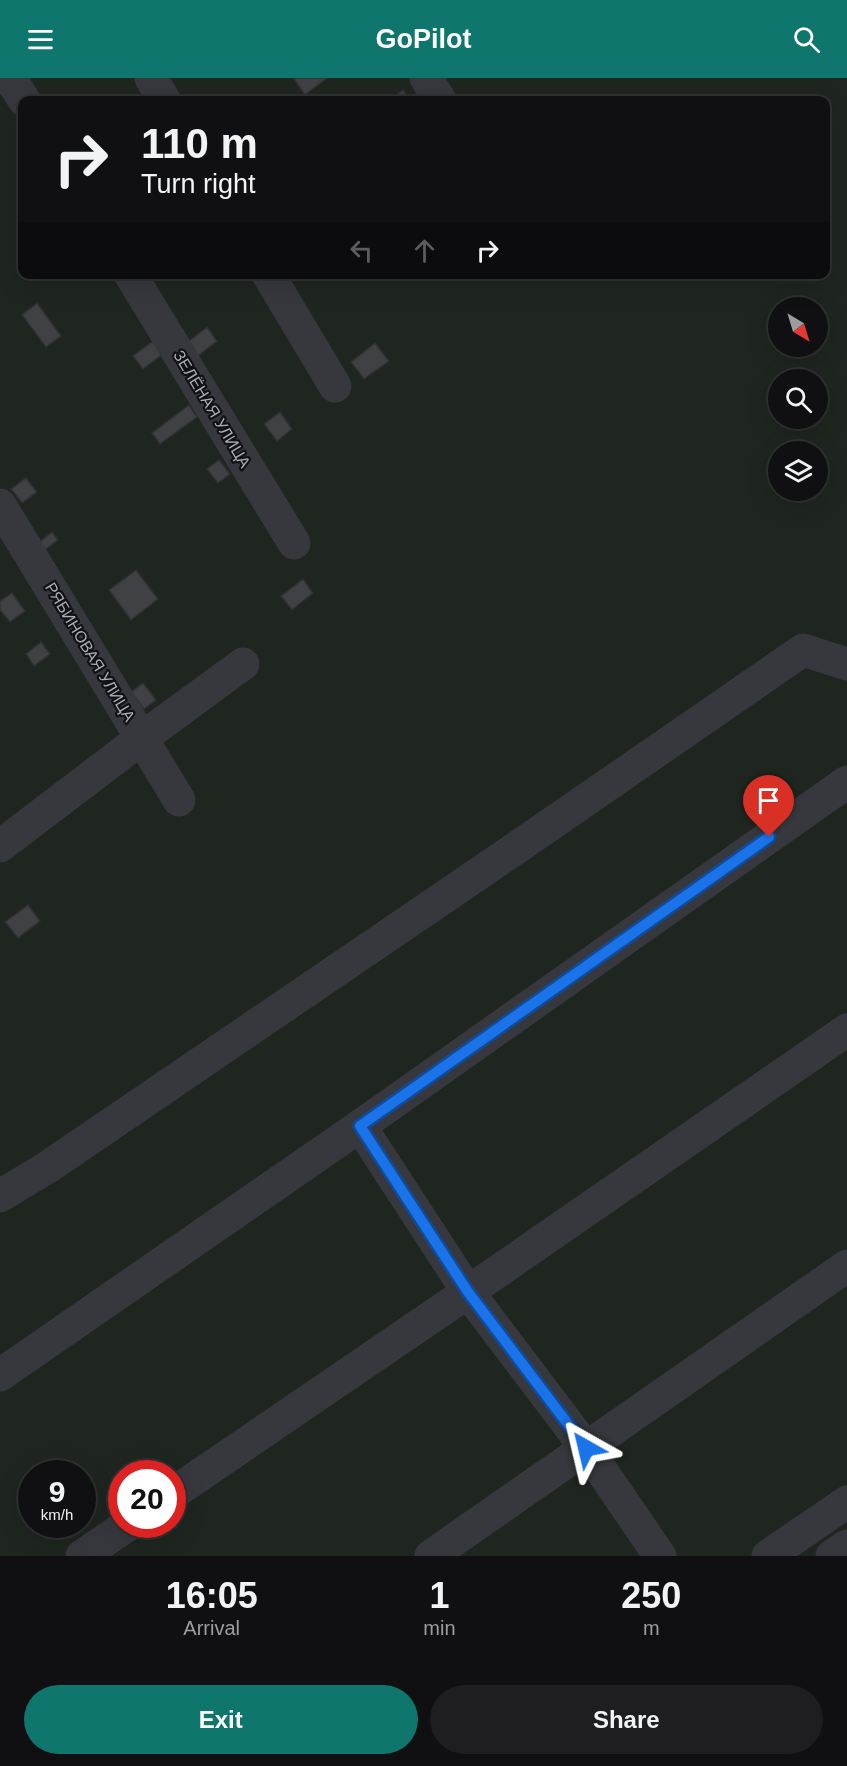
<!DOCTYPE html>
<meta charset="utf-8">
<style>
:root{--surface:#101012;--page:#1e1e20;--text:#f1f3f6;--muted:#9c9d9f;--line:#303032;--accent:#0f766e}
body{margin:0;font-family:Helvetica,sans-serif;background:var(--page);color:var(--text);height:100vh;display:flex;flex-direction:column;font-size:22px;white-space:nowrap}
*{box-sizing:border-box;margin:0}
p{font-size:20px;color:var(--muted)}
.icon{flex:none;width:33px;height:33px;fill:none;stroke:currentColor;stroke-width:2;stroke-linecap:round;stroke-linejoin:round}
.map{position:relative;height:1478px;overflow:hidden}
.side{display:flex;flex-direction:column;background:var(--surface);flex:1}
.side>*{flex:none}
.banner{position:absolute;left:18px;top:18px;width:812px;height:183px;border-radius:12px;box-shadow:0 6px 24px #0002,0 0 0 2px var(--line);background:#101012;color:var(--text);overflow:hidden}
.needle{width:39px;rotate:142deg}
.fabs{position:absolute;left:768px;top:219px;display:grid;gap:12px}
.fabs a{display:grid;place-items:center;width:60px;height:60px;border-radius:50%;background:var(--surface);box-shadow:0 6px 24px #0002,0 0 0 2px var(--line);font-size:30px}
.speed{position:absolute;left:18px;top:1382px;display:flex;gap:12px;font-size:30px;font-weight:700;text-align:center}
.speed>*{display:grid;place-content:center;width:78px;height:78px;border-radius:50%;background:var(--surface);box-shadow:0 6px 24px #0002,0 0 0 2px var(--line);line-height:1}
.speed small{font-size:15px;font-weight:400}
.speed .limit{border:9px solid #d22;background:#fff;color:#111}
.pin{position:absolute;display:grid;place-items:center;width:51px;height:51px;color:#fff;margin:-62px -26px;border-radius:50% 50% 50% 0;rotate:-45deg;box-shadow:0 0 6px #0007}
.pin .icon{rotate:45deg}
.me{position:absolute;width:66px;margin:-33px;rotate:323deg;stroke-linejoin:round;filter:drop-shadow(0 0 4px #0008)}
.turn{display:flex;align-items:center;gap:21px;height:126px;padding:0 24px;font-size:27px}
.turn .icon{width:78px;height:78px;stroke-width:2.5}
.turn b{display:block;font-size:42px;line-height:51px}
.lanes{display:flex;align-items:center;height:57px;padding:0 24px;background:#0003;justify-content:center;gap:30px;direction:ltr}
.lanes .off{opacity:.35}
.eta{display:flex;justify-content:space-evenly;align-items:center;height:102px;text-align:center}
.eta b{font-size:36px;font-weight:800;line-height:42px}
.cta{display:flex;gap:12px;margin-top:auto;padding:12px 24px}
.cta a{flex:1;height:69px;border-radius:36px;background:var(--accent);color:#fff;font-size:24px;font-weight:800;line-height:69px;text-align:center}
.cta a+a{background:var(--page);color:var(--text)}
header{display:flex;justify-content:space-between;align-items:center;height:78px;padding:0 24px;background:var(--accent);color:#fff;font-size:27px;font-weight:800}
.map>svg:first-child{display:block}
.green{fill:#1e261f;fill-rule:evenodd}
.building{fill:#404145;stroke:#303034;stroke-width:1.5}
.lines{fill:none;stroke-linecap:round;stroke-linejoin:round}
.minor{stroke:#37383d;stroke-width:33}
.route-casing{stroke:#114b97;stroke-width:15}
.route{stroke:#1a73e8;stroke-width:10}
.labels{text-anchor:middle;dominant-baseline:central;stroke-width:4.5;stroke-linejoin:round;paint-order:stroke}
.street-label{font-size:16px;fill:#a8adb8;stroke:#111113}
</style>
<header><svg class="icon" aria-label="menu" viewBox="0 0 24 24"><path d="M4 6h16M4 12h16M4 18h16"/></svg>GoPilot<svg class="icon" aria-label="search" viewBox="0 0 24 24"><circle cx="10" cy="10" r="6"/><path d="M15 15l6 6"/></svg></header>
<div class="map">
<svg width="847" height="1478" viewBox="0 0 847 1478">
<rect width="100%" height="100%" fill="#161618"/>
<path class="green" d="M0,0H847V1478H0ZM22,22H825V196H22ZM778,230H818V268H778ZM778,302H818V340H778ZM778,374H818V412H778ZM32,1395H82V1446H32ZM122,1395H172V1446H122Z"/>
<path class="building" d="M296,0H327L305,17L294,1Z
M403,12L410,22H390Z
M37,225L61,258L46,269L22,237Z
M207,249L217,263L194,281L184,267Z
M153,263L163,276L143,291L133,278Z
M375,265L389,283L364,301L351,284Z
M189,327L197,339L160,366L152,355Z
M280,334L292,351L277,363L264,346Z
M219,382L230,396L218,405L207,391Z
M26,400L37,414L22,425L11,411Z
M52,454L58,462L43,473L37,466Z
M136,492L158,521L131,542L109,512Z
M303,501L313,515L292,532L281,518Z
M12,515L25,533L10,544L0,532V523Z
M41,564L50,576L34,588L26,576Z
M143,605L156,622L144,631L131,614Z
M28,827L40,843L18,860L5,844Z"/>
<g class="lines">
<path class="minor" d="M10,0L24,22
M151,0L164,22
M426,0L440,22
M130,196L294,465
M268,196L335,308
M0,427L179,722
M0,768L142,660L243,586
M360,1048L468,1214L586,1370L660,1478
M0,1118L48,1089L522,766L803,572L847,586
M0,1297L360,1048L847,704
M172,1416L468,1214L847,952
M82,1478L129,1446
M431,1478L847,1188
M768,1478L847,1424
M832,1478L847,1468"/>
</g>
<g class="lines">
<g class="route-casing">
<path id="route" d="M586,1370L468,1214L360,1048L769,759"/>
</g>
<use href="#route" class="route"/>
</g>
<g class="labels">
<g class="street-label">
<text transform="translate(212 331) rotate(59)">ЗЕЛЁНАЯ УЛИЦА</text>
<text transform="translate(90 574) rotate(59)">РЯБИНОВАЯ УЛИЦА</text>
</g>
</g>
</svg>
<div class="fabs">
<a><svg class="needle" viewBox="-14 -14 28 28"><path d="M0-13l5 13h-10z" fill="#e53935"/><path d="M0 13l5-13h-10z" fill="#9c9d9f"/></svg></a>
<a><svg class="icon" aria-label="search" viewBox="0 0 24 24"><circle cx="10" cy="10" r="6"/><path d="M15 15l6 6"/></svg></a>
<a><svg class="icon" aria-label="layers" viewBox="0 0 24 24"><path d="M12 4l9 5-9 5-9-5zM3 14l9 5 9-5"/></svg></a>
</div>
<div class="speed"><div>9<small>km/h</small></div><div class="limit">20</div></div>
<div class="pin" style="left:769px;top:759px;background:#d93025"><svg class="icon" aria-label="arrive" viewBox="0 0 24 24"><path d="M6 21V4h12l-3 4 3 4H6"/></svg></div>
<svg class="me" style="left:586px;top:1370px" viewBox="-20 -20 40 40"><path d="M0-17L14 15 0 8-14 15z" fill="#1a73e8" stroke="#fff" stroke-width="4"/></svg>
<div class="banner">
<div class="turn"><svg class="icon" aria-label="right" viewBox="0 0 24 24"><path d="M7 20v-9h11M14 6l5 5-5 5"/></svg><div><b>110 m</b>Turn right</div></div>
<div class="lanes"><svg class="icon off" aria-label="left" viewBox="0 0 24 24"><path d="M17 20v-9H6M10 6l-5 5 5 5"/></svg><svg class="icon off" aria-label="ahead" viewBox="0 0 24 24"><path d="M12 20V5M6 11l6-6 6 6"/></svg><svg class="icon" aria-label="right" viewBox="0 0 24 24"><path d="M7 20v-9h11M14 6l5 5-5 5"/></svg></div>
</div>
</div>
<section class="side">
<div class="eta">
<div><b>16:05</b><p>Arrival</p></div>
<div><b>1</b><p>min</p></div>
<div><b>250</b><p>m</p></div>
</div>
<div class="cta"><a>Exit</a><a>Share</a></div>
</section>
